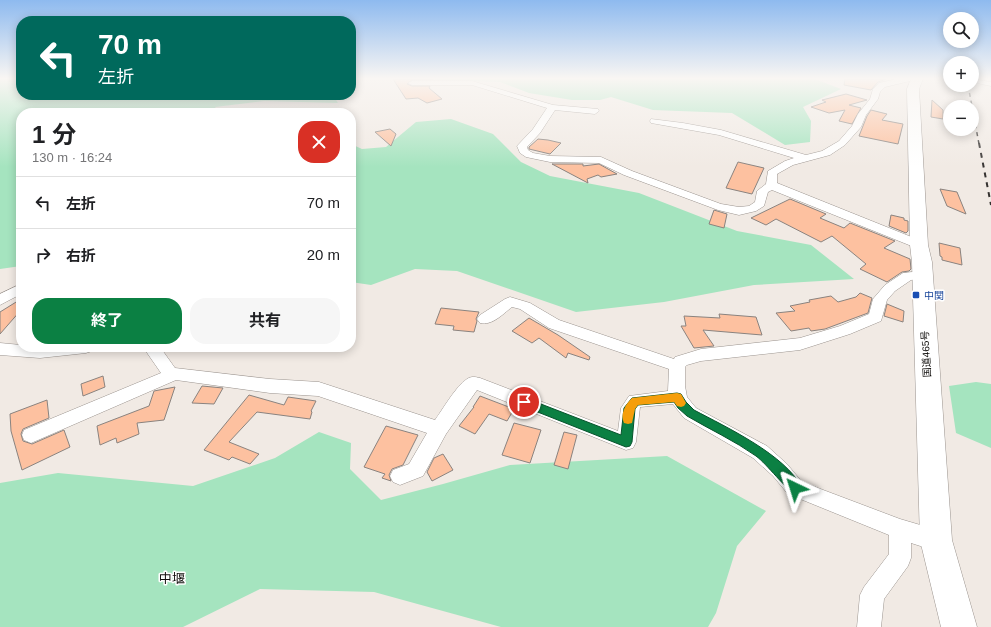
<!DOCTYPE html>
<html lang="ja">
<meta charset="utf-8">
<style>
:root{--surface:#fff;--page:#f6f6f6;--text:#202124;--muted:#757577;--line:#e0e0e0;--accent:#0b8043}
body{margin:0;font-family:Helvetica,"Noto Sans JP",sans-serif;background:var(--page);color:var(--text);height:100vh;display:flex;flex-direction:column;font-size:15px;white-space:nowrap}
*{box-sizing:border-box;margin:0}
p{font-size:13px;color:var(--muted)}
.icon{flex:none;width:22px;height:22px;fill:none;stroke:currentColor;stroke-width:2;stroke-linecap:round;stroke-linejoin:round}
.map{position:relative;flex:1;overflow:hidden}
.sheet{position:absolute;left:16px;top:108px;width:340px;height:244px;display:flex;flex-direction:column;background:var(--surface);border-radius:16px;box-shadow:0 2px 10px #0003}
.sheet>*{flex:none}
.hud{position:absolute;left:16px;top:16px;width:340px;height:84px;border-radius:16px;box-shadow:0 2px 10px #0003;background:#00695c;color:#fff;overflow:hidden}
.controls{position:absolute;left:943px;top:12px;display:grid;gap:8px}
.controls a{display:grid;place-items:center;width:36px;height:36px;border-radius:50%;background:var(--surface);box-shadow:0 2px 10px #0003;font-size:20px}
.pin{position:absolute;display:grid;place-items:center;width:34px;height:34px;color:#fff;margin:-17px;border:2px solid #fff;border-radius:50%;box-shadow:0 1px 4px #0007}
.me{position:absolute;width:44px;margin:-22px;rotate:319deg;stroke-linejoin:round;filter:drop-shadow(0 0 3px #0008)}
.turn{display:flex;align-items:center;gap:14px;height:84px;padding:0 16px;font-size:18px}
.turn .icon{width:52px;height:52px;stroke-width:2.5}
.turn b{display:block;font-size:28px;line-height:34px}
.round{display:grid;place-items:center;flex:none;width:42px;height:42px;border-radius:16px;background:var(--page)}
.summary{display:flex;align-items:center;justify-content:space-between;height:68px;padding:0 16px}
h1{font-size:24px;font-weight:700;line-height:30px}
.cta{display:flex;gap:8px;margin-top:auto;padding:8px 16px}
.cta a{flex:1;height:46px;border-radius:16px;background:var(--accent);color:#fff;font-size:16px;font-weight:700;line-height:46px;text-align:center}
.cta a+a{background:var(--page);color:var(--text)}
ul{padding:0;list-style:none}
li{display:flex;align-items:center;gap:12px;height:52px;padding:0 16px;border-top:1px solid var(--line)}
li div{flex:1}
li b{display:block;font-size:15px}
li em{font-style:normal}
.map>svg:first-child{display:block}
.green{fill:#a5e4bf}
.building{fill:#fdc1a0;stroke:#8a837f}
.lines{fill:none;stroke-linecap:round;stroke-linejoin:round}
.minor-casing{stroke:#9b948f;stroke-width:1}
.trunk-casing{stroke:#9b948f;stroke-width:1}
.minor{fill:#fff;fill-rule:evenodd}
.trunk{fill:#fff;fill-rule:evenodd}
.rail-far1{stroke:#353230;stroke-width:1.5;stroke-dasharray:4 4;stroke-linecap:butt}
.rail{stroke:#353230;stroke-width:2;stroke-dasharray:5 5;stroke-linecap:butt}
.route{fill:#0b8043;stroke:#07532c}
.slow{fill:#f59e0b}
.transit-dot{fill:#1a4fb4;stroke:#fff;stroke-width:1.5}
.labels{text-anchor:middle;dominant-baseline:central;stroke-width:3;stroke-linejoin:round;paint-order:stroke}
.transit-label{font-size:10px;fill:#164399;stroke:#fff;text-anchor:start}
.street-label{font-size:10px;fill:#100e0c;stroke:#fff}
.near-neighbourhood-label{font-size:13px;fill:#100e0c;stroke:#fff}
</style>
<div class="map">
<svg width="991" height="627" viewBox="0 0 991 627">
<rect width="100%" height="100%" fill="#f1eae4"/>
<path class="green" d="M0,79H21V95H333L338,103L264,101L215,107L220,113H21V266L0,269Z
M419,79H815L841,89L803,107L811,121L810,142L785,145L732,113L653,110L611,97L600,100H572L529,93L500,82Z
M451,119L493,134L521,162L550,176L639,193L737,231L811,245L854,279L754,285L664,302L576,312L457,271L415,269L371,285L351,282V144L362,149L386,147L416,122Z
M976,382L991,384V448L956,433L949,386Z
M319,432L351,443L350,469L381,500L443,484L510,465L667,456L766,511L737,546L716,613L708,627H501L374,592L260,589L183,627H0V483L58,473L193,486L275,458Z"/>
<path class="building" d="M393,79H433L412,80L407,84L412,86H430L429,88L442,99L427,103L418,98L406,99Z
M845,79H886L878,82L871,90L844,85Z
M846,94L867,100L849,105L861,108L852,124L839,121L845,110L829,113L811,107L826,102L822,100Z
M932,100L943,110V119L931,117Z
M871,110L887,114L882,120L903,124L898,144L859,136L867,116Z
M390,129L396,134L391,146L375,132Z
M538,139L548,140L561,143L550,154L529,149V147Z
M738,162L764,168L752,194L726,188Z
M552,164H583V166L599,164L617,174L601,177L598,175L587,179L588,183Z
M940,189L957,192L966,214L947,206Z
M790,199L826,214L820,218L844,228L850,223L895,241L884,248L910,259L911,269L909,271L902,272L887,282L860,269L866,264L832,236L821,242L776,219L766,225L751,218Z
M714,210L727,214L724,228L709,224Z
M891,215L904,218V220L908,221V231L906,233L889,226Z
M939,243L960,248L962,265L942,260V257L940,256Z
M860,293L872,298L868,313L825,329L811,331L809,328L791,331L776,313L795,311L790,306L810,302L809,300L831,296L838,302L856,297Z
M21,299V310L0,334V312Z
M887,304L904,311L903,322L884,316Z
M441,308L479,312L476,319L477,321L474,332L453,330L454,326L435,324Z
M719,314L756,317L762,335L703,330L714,346L694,348L681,326H686L684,316L720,318Z
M529,318L558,335L590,357L589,360L568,353L566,358L539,338L532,343L512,331Z
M103,376L105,387L83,396L81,384Z
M202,386L223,388L214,404L192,403Z
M175,387L164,420L137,423L139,434L117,443L116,438L100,445L97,426L149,406L154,391Z
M249,395L284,405L288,397L316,401L311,411L312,412L310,419L257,412L229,442L259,454L250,464L232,457L229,460L204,450Z
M480,396L514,409L507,421L489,414L475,434L459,426L474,407H473Z
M47,400L49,418L23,429L21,434L23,441L32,444L64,430L70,447L22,470L11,431L10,414Z
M514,423L541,430L530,463L502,455Z
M386,426L418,435L403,465L392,469L389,475L391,481L382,478L385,474L364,467Z
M564,432L577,435L568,469L554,465Z
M443,454L453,470L432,481L427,472L434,458Z"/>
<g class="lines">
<g class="minor-casing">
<path id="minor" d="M897,79H911L910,81L885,87L880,92L878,99L866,115L861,127L845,145L830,155L793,165L777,174V183L924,242L925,245L924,248L919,249L772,190L768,192L764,206L756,211L739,215L718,210L624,175L599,163L550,162L526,157L520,153L517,146L533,129L547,108L472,85H412L408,83L412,81H472L553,105L598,109L599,111L595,114L555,110L540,133L527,147L528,150L533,153L550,156L601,157L632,171L721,204L739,207L749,206L755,202L757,191L766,184L768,171L785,161L794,158L719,135L651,123L650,121L651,119L683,123L721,130L806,155L822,151L839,141L852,126L858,114L870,99L873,89L879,83Z
M972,79L991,82V86L972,82Z
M922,271L927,272L929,275L927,278L911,280L895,291L887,300L881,321L850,334L800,350L701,361L687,365L685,367V386L687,397L696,408L767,446L787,464L802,482L900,519L944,532L947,540L944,548L936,551L911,543V558L908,566L884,599L881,627H857L860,595L864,587L889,554V535L788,494L773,476L753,458L684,418L673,404L640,407L636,442L633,448L626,450L477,390L446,434L423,476L400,485L393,482L390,476L393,470L409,464L427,433L318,396L270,393L176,380L38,440L31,443L24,440L22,435L24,430L161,373L143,347H160L175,368L270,379L319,382L435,420C443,409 456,386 467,379C472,376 475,377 480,378L618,431L621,408L629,396L668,391L669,369L549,328L520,309L512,307C503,314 492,326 480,323L477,319L480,315L505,299L510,297L530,303L559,320L674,359L675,357L701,349L800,338L840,326L869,314L873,299L885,285L903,273Z
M21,284V294L0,305V294Z
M0,343L21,345V347H94L92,351L86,353L40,358L0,355Z"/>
</g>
<g class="trunk-casing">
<path id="trunk" d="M911,79H923L919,89L928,245L932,262L952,540L977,627H941L920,540L912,262L910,245L907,89Z"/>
</g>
<use href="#minor" class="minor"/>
<use href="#trunk" class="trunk"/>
<path class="rail-far1" d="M968,85L979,144"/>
<path class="rail" d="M979,143L991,205"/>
</g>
<linearGradient id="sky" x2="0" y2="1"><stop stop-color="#8ebaef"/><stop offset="0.47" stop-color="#f9f6f3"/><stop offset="1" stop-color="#f9f6f3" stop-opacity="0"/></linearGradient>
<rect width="991" height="167" fill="url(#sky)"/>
<path class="route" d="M677,393L681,394L686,402L694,410C726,427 786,455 802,488L800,492L795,493C786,490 767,464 756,456C735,441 709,429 687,416L678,408L674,402L638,405L635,409L632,442L630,446L626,447L520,405L519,402L520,399L524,398L528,399L621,435L624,408L632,398Z"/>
<path class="slow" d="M677,393L681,394L686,403L684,406L681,407L677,406L674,402L638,405L635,409L632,423L628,424L624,423C620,414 625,405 632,398Z"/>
<rect class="transit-dot" x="912" y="291" width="8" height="8" rx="2"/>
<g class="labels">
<g class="transit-label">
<text x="924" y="295">中関</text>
</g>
<g class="street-label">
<text transform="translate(926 354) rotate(-93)">国道465号</text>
</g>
<g class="near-neighbourhood-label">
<text x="172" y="578">中堰</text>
</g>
</g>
</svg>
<div class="controls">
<a><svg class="icon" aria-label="search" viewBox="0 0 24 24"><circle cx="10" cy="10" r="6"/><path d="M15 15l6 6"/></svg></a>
<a>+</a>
<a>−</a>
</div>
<div class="pin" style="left:524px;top:402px;background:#d93025"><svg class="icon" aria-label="arrive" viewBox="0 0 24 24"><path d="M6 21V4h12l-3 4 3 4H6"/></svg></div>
<svg class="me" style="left:795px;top:488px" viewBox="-20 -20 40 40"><path d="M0-17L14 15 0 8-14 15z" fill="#0b8043" stroke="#fff" stroke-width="4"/></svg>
<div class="hud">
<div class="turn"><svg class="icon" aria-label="left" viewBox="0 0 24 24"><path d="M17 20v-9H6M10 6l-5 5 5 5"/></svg><div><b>70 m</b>左折</div></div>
</div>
<section class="sheet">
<div class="summary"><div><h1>1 分</h1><p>130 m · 16:24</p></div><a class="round" style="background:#d93025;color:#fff"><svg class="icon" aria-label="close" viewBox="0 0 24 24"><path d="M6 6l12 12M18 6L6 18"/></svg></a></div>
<ul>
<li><svg class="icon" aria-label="left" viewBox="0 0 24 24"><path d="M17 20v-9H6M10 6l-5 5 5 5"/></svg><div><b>左折</b></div><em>70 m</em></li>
<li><svg class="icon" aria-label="right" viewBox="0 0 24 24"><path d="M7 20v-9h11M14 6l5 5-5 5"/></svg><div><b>右折</b></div><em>20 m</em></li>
</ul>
<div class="cta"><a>終了</a><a>共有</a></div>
</section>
</div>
